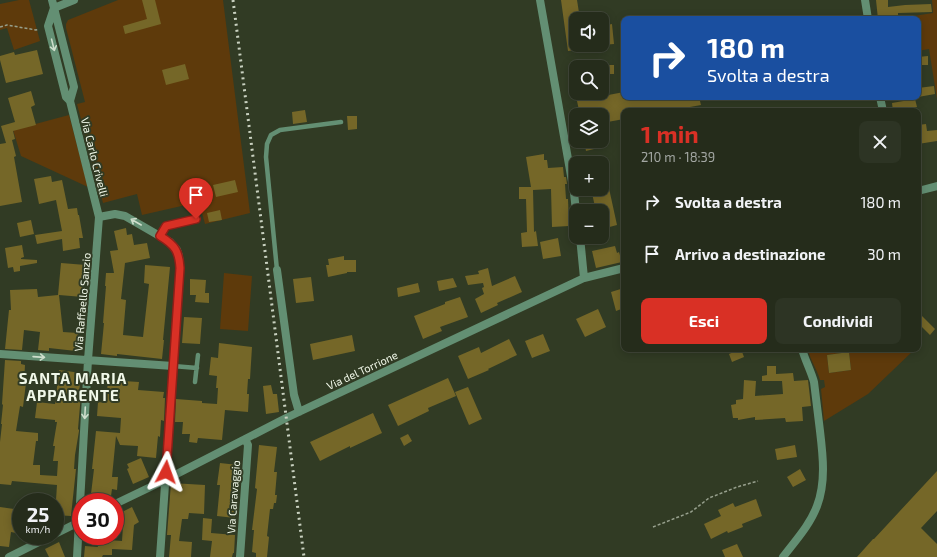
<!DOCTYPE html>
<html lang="it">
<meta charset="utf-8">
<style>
:root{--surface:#252c1b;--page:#2d3424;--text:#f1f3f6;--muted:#a3a7a3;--line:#42483a;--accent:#d93025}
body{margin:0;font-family:"Exo 2",sans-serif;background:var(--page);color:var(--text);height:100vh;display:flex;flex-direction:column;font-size:15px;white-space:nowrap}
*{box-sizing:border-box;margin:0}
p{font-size:13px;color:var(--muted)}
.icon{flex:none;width:22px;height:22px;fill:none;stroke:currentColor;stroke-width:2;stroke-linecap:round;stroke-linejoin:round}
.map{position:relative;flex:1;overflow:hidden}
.panel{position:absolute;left:621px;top:108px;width:300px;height:244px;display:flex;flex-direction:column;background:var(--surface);border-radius:8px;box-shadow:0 2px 10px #0003,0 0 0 1px var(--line)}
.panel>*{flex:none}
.banner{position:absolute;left:621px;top:16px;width:300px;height:84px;border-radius:8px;box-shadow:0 2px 10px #0003,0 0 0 1px var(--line);background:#1a4fa0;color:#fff;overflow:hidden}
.controls{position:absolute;left:569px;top:12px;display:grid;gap:8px}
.controls a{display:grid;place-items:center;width:40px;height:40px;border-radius:8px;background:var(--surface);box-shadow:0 2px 10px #0003,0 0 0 1px var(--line);font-size:20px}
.speed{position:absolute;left:12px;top:493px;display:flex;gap:8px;font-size:20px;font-weight:700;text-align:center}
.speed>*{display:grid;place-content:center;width:52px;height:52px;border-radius:50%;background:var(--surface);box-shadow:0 2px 10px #0003,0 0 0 1px var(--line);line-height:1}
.speed small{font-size:10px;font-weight:400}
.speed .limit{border:6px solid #d22;background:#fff;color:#111}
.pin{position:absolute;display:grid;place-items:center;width:34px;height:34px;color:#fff;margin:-41px -17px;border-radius:50% 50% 50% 0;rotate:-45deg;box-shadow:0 0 4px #0007}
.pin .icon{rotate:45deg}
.me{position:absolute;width:44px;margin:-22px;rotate:4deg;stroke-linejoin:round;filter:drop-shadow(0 0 3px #0008)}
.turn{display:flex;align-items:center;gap:14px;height:84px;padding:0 20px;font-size:18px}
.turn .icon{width:52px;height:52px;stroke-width:2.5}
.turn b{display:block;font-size:28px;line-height:34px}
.round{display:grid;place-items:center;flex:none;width:42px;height:42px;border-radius:8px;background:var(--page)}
.summary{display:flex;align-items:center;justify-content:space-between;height:68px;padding:0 20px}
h1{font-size:24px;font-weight:700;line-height:30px;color:var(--accent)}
.primary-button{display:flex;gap:8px;margin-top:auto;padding:8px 20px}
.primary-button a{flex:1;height:46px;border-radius:8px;background:var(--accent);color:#fff;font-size:16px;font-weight:700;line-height:46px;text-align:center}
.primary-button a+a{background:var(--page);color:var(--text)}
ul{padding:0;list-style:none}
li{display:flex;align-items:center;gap:12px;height:52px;padding:0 20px}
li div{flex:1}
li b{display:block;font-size:15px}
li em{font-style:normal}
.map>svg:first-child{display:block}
.green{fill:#5e3a0b;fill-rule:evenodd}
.building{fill:#756728}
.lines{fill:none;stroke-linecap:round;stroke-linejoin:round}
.path{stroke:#97a08d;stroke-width:1.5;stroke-dasharray:3 2;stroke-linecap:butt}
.lane{stroke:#638f73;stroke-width:4.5}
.street{stroke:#638f73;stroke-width:8}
.rail{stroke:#c9d1c0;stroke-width:3;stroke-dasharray:2 4;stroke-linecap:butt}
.oneway{stroke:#cedecc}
.route-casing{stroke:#8d1f18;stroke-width:10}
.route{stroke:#d93025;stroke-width:7}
.labels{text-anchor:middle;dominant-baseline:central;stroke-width:4;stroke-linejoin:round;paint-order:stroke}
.street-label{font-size:11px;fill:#f1f8e9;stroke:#313b24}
.district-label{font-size:15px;font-weight:bold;letter-spacing:1px;fill:#f1f8e9;stroke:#313b24}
</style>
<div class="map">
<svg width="937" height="557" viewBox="0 0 937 557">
<rect width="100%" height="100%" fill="#313b24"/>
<path class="green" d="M19,0H29L40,41L14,50L7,28L0,30V4Z
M118,0H223L250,213L205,224L199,202L142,215L137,194L103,203L77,104L85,102L66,28V24L68,20Z
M932,0H937V99L929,49L918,51V19H908L907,17L933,13Z
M69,115L88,187L21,156L13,130Z
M224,273L252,276L248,331L220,329Z
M808,349H915L868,394L824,421L821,389L825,387L824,380H820C817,369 810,360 808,349ZM849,352L851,370L829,373L827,355Z"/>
<path class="building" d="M142,0H155L161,24L125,34L123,26L147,19Z
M561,0H577L580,19H576V50L568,51Z
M876,0H888V7L905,5L931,4L932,12L898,13V19H878Z
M612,24L614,44L602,45V26Z
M37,50L43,74L6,83L0,60V56L14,52L15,55Z
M928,56V65H918V57Z
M185,64L189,79L166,85L162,70Z
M602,65H614V74H602Z
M934,86L935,94L918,97V88Z
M31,91L35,105L31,107L36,125L13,131L15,139L12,140L16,156L14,157L22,202L0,206V144L6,143L1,126L15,122L8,98Z
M624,92V97H699L701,105L668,111H624V119L602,123V115H580L577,101Z
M915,99L917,107L907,109L908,111H893L892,103Z
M305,110L307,122L293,124L292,112Z
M347,116H357V129L348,130Z
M926,124L927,131L937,130V141L918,144V125Z
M584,141H592L594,149L586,151Z
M544,154V160H547L548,168L563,167L564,177H566L567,184H565L566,199H568L569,226L552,227L551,189L533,190L534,232L536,231L538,246L522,247L521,233L527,232L526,199H519V187H531L526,157Z
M605,170L617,225L602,229V211H596L591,189H602V171Z
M51,176L52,182L62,180L68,209L77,208L78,215H79L83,238H79L80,248L63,251L62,239L37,244L35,235L62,231L56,200L39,204L34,179Z
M235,180L238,192L216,197L213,185Z
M220,210L222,220L209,222L207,213Z
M31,220L34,234L20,237L17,223Z
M126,228L127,235L132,234L134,245L147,243L150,258L125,263L121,299L126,300L123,335L143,337L149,284L144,283L145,265L170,267L163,340H164L162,359L117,354V356L101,354L104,323H103L106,286H105L106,273H114L110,251L118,250L114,231Z
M558,238L561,256L543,259L540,242Z
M22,245L24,257L21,258V259L37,260V263L20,266V271L14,272L13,267L8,268L5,248Z
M615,246L617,253L619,252L622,262L596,268L592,251Z
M344,256V260H356V272H347V273L328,277L326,265H329L328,259Z
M61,263L86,265L83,297L59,295L63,332L78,333L76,351L49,348V351L38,350L40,332L24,330L22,350L5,349L9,310H11L10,290L37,289L38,297L58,295Z
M488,268L492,286L515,276L522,292L497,303L498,305L481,313L475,299L484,294L482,288L484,287L483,283L468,285L465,276L479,274L478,271Z
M311,277L314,301L296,303L293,279Z
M453,278L457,287L439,291L437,281Z
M190,279L206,280L205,293H209V303L195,302L196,295H190Z
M418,283L420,292L398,297L397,288Z
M624,288V308L616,311L611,292Z
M460,297L468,317L440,327L442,331L423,339L414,316L445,304V302Z
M598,309L606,327L585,337L576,319Z
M918,312L935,329L930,335L918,323Z
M184,317L202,318L200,344L182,343Z
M543,334L550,351L532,358L525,341Z
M352,335L355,351L313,360L310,344Z
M509,339L517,355L488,369L489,370L468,379L458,356L479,347L481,353Z
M219,343L252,347L250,379H248L247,394H249L248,412L225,410L222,440L198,438L197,443L189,442L190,434H182L183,422H175L176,399L202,401V403L217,404L218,388H216L217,376L209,375L211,357L218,358Z
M741,349L744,357L732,362L729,354Z
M849,352L851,370L829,373L827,355Z
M5,360L21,361V364L25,365L24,382L26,383L23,407L20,406L16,431L38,433V441H36L33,465H40V475L57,476L58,461H53L55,446H53L57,422H55V420L35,418L37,402L55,404L59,370L81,373L79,394H81L78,429L79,430V431L75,455L74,469H76L71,516L55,515L57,485L12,481L11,485L0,484V442L2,424H1L3,405L2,404Z
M767,366H776V374L793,373L794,381L808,380L811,406L802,407L803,421L786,422L785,418L755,420V417L738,420V418H733L731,405L736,404V400L743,399L744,380L756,381L755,396L783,394L782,381H762V376L767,375Z
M448,378L456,396L428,408L429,411L398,426L388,405Z
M108,380L139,382L138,390L164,392L163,398H165L164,421L161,420L160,437L158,436L156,458L137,456L138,446L120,445L116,436L112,477H118L117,490L112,489L111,496L91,494L94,469H92L96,431L120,433L121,418L97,416L98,402L106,403Z
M271,385L273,394H277L279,412L266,414L263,386Z
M468,387L482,419L469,425L455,392Z
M373,413L382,433L350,448V446L320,461L310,442Z
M408,434L412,441L404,446L400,438Z
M259,445L277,447L274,472H277L275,495H277L276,503H274L273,509H270L267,536L269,537L267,557H256V553L252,552L254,530H252L257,489L255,488Z
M795,445L797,457L777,460L775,449Z
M141,458L149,477L133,484L127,469L129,468L127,464Z
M220,463L238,465L234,499L236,500L235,518L217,516L220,485H217Z
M800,469L806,480L793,487L787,477Z
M937,471V511L921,528L937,544V557H857L873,539H874Z
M171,483L205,485L204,514L189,513L188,519H182L179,541L192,542L191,557H169L171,535H167Z
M756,499L762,516L742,524L743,527L728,533L727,531L711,539L704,524L721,516L718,510L733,503L735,507Z
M0,507L21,510V534L11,532L9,547L0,546Z
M132,507L139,522L134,525L132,550L112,549V555H103L102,557H84L85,546L98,547L94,536H107L108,540L122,541L123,526L118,514Z
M203,518L212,519L211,533L235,535L234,553H233L232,557H210L212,541L202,540Z
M59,542L65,557H49L45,549Z
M737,544L743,557H725L722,550Z"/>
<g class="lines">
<path class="path" d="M0,27L7,25L36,30L39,29
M653,527L691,512L709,498L737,487L758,481"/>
<path class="lane" d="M160,236L166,226L196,219
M277,270L266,157L267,144L271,135L280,130L341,122
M173,366L197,368
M195,382L198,355"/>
<path class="street" d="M52,0L74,87L70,101
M540,0L574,193L576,211
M865,0L868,19
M54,8L48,26L66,97L70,101L99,217L88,360L77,557
M54,8L74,0
M880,97L883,111
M918,191L937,186
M99,217L115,214L125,216L170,242L177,250L179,256L180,268L160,557
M580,237L584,278
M277,270L294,395L299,412
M0,354L173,366
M115,504L165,480L286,418L584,278L624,268
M55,534L81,521
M9,557L51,536
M240,557L248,445L245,439
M783,557C795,541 810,525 817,506C826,482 823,456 820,431C818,415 816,398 814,382C811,371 805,360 802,349"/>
<path class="rail" d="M233,0L304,557"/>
</g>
<defs><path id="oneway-shaft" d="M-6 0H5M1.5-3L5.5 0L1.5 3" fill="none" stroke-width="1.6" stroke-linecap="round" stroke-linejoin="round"/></defs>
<g class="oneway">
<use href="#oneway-shaft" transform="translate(53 45) rotate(76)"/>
<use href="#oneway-shaft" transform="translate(136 222) rotate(-150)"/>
<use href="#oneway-shaft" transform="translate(39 357) rotate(4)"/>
<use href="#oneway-shaft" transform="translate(85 413) rotate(93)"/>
</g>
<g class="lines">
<g class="route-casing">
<path id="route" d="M166,472L180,268C179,251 175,245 160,236L166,226L196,219"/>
</g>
<use href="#route" class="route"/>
</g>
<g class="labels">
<g class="street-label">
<text transform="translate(95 157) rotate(76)">Via Carlo Crivelli</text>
<text transform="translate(82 302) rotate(-85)">Via Raffaello Sanzio</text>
<text transform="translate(362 370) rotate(-25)">Via del Torrione</text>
<text transform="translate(233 497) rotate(-86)">Via Caravaggio</text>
</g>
<g class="district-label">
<text x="73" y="378">SANTA MARIA<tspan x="73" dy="17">APPARENTE</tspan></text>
</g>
</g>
</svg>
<div class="controls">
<a><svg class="icon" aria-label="sound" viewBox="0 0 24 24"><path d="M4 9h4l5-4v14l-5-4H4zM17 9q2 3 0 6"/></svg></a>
<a><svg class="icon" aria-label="search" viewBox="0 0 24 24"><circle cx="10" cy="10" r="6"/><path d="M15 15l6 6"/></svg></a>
<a><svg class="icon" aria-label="layers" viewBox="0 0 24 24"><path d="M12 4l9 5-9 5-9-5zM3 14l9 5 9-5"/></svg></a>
<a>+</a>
<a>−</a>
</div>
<div class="speed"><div>25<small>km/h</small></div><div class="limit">30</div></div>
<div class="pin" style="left:196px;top:219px;background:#d93025"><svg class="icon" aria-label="arrive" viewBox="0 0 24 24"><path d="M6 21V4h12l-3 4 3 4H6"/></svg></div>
<svg class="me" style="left:166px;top:472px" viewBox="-20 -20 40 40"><path d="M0-17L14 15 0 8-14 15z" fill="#d93025" stroke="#fff" stroke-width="4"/></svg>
<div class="banner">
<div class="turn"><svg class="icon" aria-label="right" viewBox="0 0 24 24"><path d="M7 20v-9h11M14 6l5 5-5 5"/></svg><div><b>180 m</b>Svolta a destra</div></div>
</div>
<section class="panel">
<div class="summary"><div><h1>1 min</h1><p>210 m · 18:39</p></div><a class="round"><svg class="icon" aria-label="close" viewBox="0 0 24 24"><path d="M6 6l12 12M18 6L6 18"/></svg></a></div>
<ul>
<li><svg class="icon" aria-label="right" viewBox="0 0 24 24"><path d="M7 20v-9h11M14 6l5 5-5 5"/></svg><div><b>Svolta a destra</b></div><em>180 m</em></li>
<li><svg class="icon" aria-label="arrive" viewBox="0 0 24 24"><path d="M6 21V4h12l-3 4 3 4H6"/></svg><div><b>Arrivo a destinazione</b></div><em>30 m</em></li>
</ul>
<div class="primary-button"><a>Esci</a><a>Condividi</a></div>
</section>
</div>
